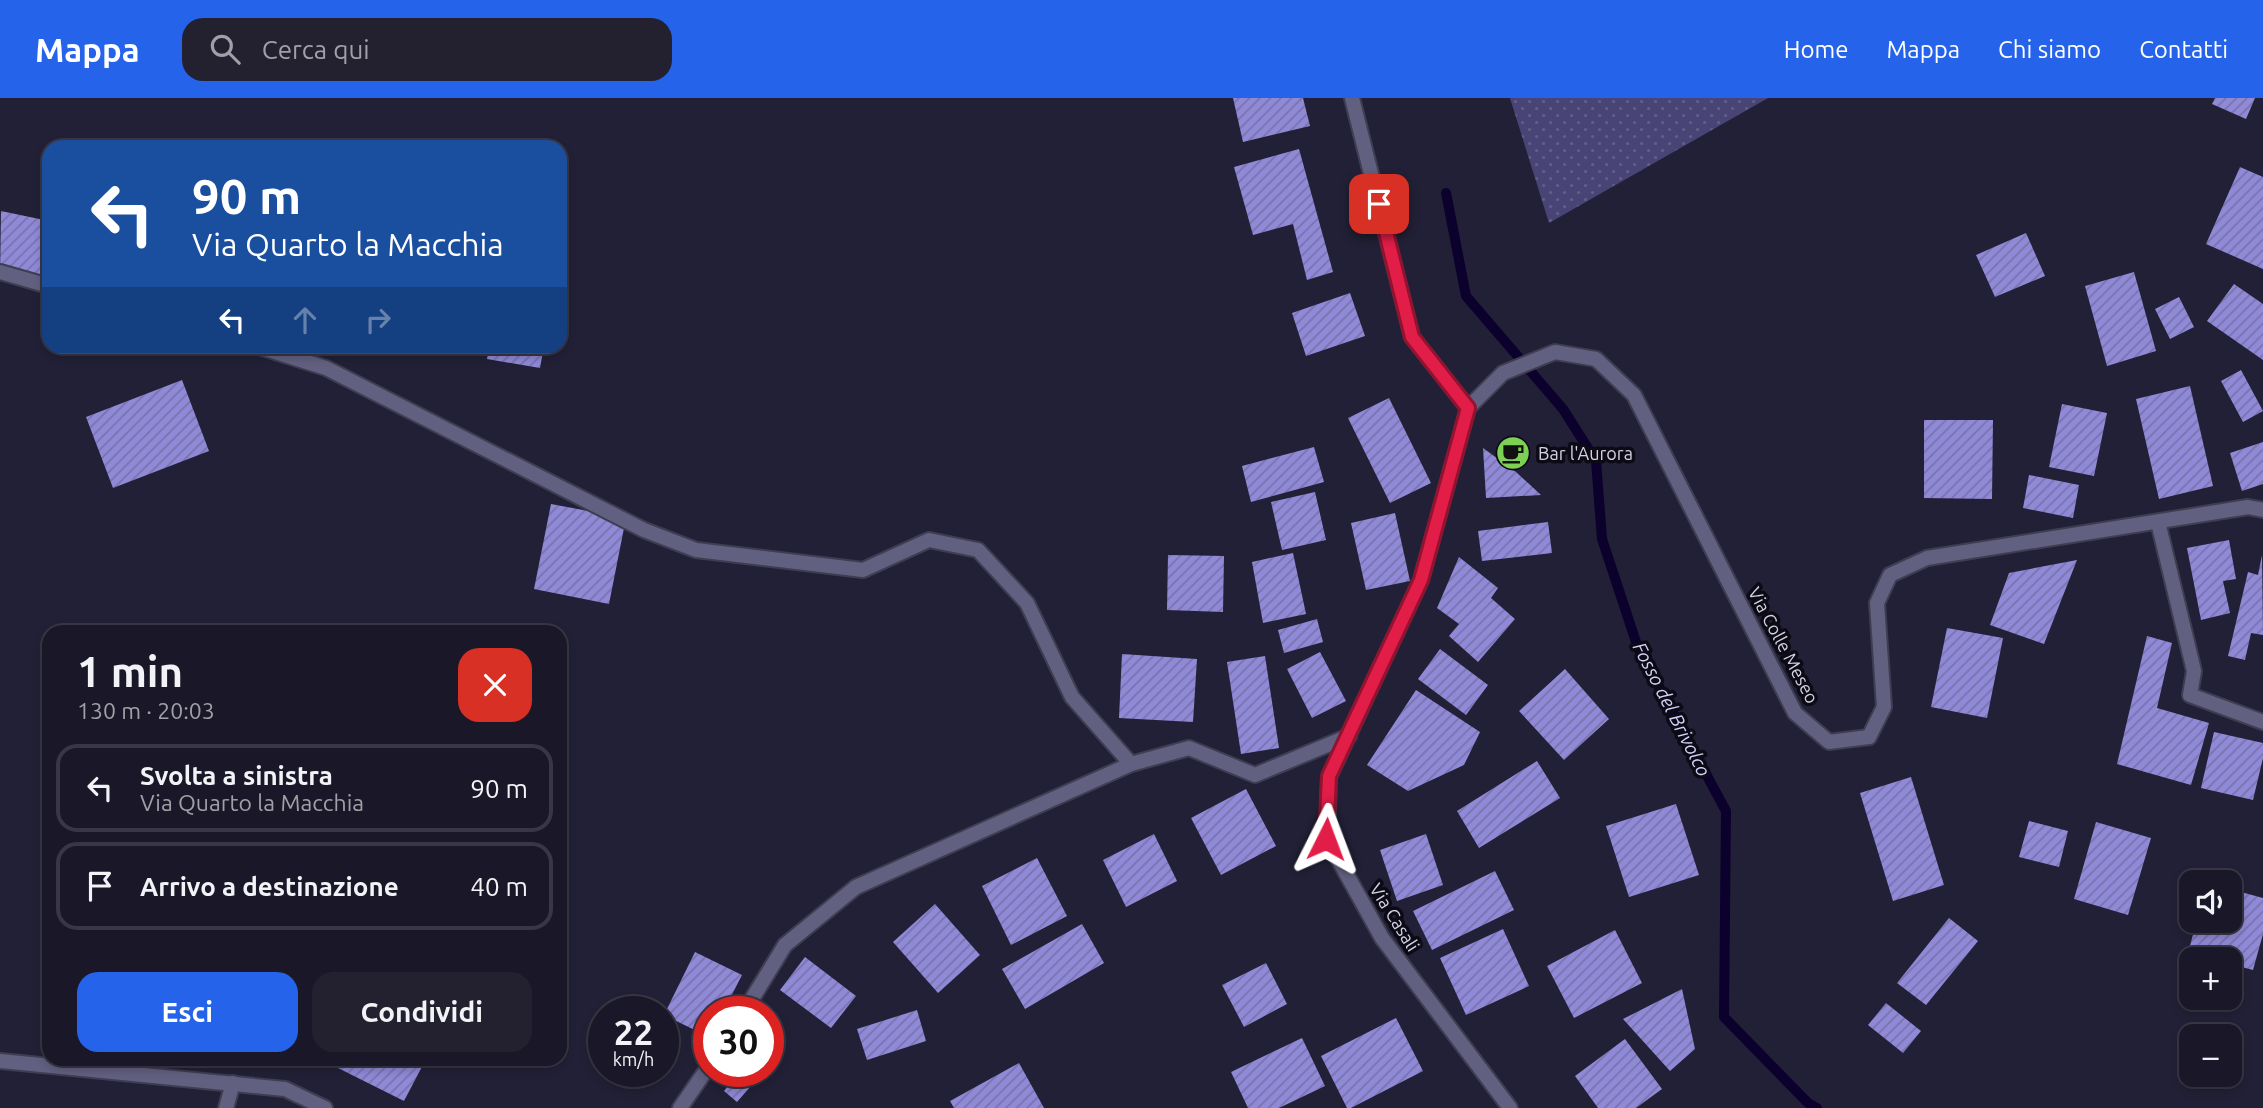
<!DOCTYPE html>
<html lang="it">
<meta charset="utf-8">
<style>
:root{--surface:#1a1828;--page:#232130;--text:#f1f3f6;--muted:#9fa0a8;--line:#383745;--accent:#2563eb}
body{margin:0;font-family:Ubuntu,sans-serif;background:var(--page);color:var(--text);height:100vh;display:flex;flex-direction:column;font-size:26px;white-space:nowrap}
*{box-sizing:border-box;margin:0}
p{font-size:23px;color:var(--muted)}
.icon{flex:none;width:38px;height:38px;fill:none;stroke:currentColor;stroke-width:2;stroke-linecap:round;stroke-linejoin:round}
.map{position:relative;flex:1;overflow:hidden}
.details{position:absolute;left:42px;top:527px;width:525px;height:441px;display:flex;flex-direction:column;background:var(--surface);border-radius:21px;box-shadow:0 4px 10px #0003,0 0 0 2px var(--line)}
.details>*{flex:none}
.banner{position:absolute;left:42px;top:42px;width:525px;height:214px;border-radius:21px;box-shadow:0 4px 10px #0003,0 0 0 2px var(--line);background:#1a4fa0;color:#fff;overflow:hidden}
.tools{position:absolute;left:2179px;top:772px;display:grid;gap:14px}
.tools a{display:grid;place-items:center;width:63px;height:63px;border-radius:14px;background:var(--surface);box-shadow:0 4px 10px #0003,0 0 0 2px var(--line);font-size:35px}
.speed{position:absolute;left:588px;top:898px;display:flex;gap:14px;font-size:35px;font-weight:700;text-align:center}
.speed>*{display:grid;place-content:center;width:91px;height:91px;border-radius:50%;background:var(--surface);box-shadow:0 4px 10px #0003,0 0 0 2px var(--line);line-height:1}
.speed small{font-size:18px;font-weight:400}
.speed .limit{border:10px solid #d22;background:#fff;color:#111}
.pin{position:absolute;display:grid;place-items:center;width:60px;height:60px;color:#fff;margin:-30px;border-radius:14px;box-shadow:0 4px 10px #0006}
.me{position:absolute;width:77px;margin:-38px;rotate:3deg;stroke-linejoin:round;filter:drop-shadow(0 0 5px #0008)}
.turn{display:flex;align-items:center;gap:24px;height:147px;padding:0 35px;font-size:32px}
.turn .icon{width:91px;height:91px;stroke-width:2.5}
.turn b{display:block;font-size:49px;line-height:60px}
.lanes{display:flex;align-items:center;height:66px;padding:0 35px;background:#0003;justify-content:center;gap:35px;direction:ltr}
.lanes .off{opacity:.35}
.round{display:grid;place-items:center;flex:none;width:74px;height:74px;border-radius:21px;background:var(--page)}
.headline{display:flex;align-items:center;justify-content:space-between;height:119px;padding:0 35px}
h1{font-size:42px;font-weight:700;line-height:52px}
.cta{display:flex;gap:14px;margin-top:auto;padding:14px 35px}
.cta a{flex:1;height:80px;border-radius:21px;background:var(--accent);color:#fff;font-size:28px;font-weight:700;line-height:80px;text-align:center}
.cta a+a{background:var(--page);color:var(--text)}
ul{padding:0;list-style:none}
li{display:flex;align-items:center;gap:21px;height:88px;margin:0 14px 10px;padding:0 21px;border:4px solid var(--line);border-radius:21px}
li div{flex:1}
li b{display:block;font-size:26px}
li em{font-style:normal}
header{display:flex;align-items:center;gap:42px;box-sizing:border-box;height:98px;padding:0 35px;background:var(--accent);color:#fff}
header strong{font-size:33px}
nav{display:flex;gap:38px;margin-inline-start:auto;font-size:24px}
.search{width:490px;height:63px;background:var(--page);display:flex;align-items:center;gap:18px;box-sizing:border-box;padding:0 24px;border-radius:21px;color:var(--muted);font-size:26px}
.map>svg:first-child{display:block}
.grass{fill:url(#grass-dots)}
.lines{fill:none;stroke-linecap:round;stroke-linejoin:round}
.stream{stroke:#0c002d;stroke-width:10}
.building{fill:url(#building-hatch)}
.lane-casing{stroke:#3e3d52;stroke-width:18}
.street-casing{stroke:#3e3d52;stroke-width:18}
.lane{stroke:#626080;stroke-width:14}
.street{stroke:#626080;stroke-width:14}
.route-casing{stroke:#92132f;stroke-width:18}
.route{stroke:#e11d48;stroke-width:12}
.labels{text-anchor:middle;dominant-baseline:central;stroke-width:7;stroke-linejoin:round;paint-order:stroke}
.poi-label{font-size:18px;fill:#d3d3e3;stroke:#0c0b15;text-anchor:start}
.street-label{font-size:18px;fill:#d3d3e3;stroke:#0c0b15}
.water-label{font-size:19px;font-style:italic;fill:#d4d2fc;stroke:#0c0b15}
</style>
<header>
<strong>Mappa</strong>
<div class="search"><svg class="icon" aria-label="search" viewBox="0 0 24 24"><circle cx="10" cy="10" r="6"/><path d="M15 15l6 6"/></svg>Cerca qui</div>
<nav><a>Home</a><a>Mappa</a><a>Chi siamo</a><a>Contatti</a></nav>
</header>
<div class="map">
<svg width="2263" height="1010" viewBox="0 0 2263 1010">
<defs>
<pattern id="grass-dots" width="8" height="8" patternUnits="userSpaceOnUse" patternTransform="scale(1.75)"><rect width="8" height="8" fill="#494476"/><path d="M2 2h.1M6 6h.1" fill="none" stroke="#625e89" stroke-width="1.8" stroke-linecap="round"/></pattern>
<pattern id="building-hatch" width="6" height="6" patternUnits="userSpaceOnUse" patternTransform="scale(1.75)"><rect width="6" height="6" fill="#9089d7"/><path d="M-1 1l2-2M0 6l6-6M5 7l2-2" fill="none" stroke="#7873ab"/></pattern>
</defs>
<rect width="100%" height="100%" fill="#222036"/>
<path class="grass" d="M1510,0H1768L1549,125Z"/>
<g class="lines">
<path class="stream" d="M1446,95L1466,198L1563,311L1596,363L1602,441L1638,550L1726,713L1724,919L1808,1005L1817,1010"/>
</g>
<path class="building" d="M1233,0H1303L1310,28L1243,44Z
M2215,0H2255L2246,21L2212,6Z
M1299,51L1333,174L1307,182L1293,126L1253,137L1234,69Z
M2240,69L2263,79V171L2206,146Z
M1,113L49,123V190L0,180Z
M2026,135L2045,178L1995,199L1976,157Z
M2134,174L2156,253L2107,268L2085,188Z
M2234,186L2263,206V262L2207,223Z
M1350,195L1365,238L1306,258L1292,215Z
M2179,199L2194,229L2170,241L2155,211Z
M489,248H544L540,270L487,261Z
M2241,272L2263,313L2243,324L2221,283Z
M182,282L209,353L113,390L86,319Z
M2190,288L2213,388L2159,401L2136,301Z
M1389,300L1431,385L1390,405L1348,320Z
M2062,306L2107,315L2094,378L2049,369Z
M1924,322H1993L1992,401L1924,400Z
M2263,344V386L2242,393L2230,355Z
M1314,349L1324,384L1251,404L1242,368Z
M1483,350L1516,374L1541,397L1486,400Z
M2029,377L2079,387L2073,420L2023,410Z
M1315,394L1326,442L1282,452L1271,404Z
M551,406L626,420L609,506L534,491Z
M1395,415L1410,483L1366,492L1351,425Z
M1548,424L1552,455L1482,463L1478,433Z
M2229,442L2236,481L2223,483L2230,515L2201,522L2187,450Z
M1293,455L1306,516L1263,525L1252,464Z
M1168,457L1224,458L1223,514L1167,512Z
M2262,457L2263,537L2251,535L2245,562L2228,558L2248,474L2258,477Z
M1459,459L1498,490L1491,500L1515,521L1478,564L1449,538L1459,526L1437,510Z
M2077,462L2044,546L1990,527L2009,475Z
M1317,521L1323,544L1284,555L1278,532Z
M1947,530L2003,540L1987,620L1931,609Z
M2147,538L2172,545L2157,610L2209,625L2191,687L2117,666Z
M1440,551L1488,587L1466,617L1418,581Z
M1320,554L1346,603L1312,620L1287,571Z
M1122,556L1197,561L1193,624L1119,620Z
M1265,558L1279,650L1241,656L1227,564Z
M1565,571L1609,621L1564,662L1519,613Z
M1416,592L1480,634L1464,667L1408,693L1367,667Z
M2214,634L2263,645V660L2253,702L2201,690Z
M1537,663L1560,700L1479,750L1457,713Z
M1911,679L1944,787L1893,803L1860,695Z
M1246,691L1276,748L1221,777L1191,720Z
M1676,706L1699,777L1629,799L1606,728Z
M2029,723L2068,733L2059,769L2019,759Z
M2096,724L2151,740L2128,817L2074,801Z
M1154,736L1177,783L1126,809L1103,762Z
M1426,736L1443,787L1397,803L1380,752Z
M1037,760L1067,818L1011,847L982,788Z
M1495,773L1514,812L1432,852L1413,813Z
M2230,791L2263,800V836L2253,872L2230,866V861H2211L2188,855L2197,822H2230Z
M935,806L980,857L938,895L893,844Z
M1949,820L1978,843L1926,907L1897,885Z
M1082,826L1104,865L1025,911L1002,871Z
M1503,831L1529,888L1466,917L1440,860Z
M1615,832L1642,885L1574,920L1547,868Z
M695,854L742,877L723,914H709V939L664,917Z
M805,859L856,898L831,930L780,892Z
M1266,865L1287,906L1244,929L1222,887Z
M1682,891L1695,951L1670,973L1623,921Z
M1886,905L1921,933L1903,955L1868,927Z
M917,912L926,943L867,962L857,931Z
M1396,920L1423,973L1351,1010H1347L1321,958Z
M1302,940L1325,988L1279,1010H1248L1231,974Z
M1625,941L1662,991L1636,1010H1598L1575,978Z
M330,961H426L404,1003L328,965Z
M1019,965L1044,1010H954L950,1003Z
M740,973H764L737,1004L724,993Z"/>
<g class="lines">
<g class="lane-casing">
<path id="lane" d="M226,1010L233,985"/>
</g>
<g class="street-casing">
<path id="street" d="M1352,0L1412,239L1468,310
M0,174L49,188
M256,248L326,270L644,432L696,452L863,472L929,442L978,452L1027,505L1072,599L1131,666
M2158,424L2194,573L2190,597L2263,624
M744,914L785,847L856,789L1131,666L1189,650L1255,677L1349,638
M0,963L285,991L325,1010
M680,1010L709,968
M1510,1010L1382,840L1327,741L1329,679L1421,482L1468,310L1503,275L1555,254L1596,261L1634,297L1795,615L1829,644L1869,639L1884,609L1877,505L1890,477L1927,460L2248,409L2263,412"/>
</g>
<use href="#lane" class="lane"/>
<use href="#street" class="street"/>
</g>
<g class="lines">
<g class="route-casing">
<path id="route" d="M1326,741L1329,678L1421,482L1468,310L1412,239L1379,106"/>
</g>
<use href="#route" class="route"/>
</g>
<defs>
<g id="cafe-disc" transform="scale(1.75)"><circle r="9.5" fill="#7cd154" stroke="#0c0b15"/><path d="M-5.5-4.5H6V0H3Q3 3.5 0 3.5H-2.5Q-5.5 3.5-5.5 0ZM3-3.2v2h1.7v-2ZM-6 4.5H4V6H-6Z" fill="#111"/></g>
</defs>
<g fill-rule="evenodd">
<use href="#cafe-disc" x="1513" y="355"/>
</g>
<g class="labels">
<g class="poi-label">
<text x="1538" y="355">Bar l'Aurora</text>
</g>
<g class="street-label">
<text transform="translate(1784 547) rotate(62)">Via Colle Meseo</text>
<text transform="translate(1395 819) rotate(58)">Via Casali</text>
</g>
<g class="water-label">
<text transform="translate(1672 611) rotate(63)">Fosso del Brivolco</text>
</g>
</g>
</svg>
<div class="tools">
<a><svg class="icon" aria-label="sound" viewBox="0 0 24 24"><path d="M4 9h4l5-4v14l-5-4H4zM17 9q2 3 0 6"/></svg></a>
<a>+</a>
<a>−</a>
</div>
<div class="speed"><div>22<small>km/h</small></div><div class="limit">30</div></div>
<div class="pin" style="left:1379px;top:106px;background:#d93025"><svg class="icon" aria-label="arrive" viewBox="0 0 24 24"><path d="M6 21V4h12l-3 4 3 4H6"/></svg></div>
<svg class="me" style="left:1326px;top:741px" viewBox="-20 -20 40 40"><path d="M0-17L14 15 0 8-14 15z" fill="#e11d48" stroke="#fff" stroke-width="4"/></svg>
<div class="banner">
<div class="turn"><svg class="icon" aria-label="left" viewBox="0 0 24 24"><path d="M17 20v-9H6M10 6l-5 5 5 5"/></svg><div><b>90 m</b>Via Quarto la Macchia</div></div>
<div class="lanes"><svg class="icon" aria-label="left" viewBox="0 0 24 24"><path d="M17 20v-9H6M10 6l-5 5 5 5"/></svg><svg class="icon off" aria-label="ahead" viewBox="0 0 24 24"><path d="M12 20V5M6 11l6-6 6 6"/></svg><svg class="icon off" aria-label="right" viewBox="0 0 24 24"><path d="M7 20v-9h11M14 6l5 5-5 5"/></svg></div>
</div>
<section class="details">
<div class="headline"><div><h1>1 min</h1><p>130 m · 20:03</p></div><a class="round" style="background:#d93025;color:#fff"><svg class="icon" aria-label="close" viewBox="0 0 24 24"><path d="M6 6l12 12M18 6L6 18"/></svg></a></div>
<ul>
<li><svg class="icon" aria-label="left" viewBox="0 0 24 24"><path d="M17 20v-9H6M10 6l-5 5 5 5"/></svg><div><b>Svolta a sinistra</b><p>Via Quarto la Macchia</p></div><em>90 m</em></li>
<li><svg class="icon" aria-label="arrive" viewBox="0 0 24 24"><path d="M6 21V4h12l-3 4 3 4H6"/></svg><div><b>Arrivo a destinazione</b></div><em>40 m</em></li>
</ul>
<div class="cta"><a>Esci</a><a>Condividi</a></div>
</section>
</div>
